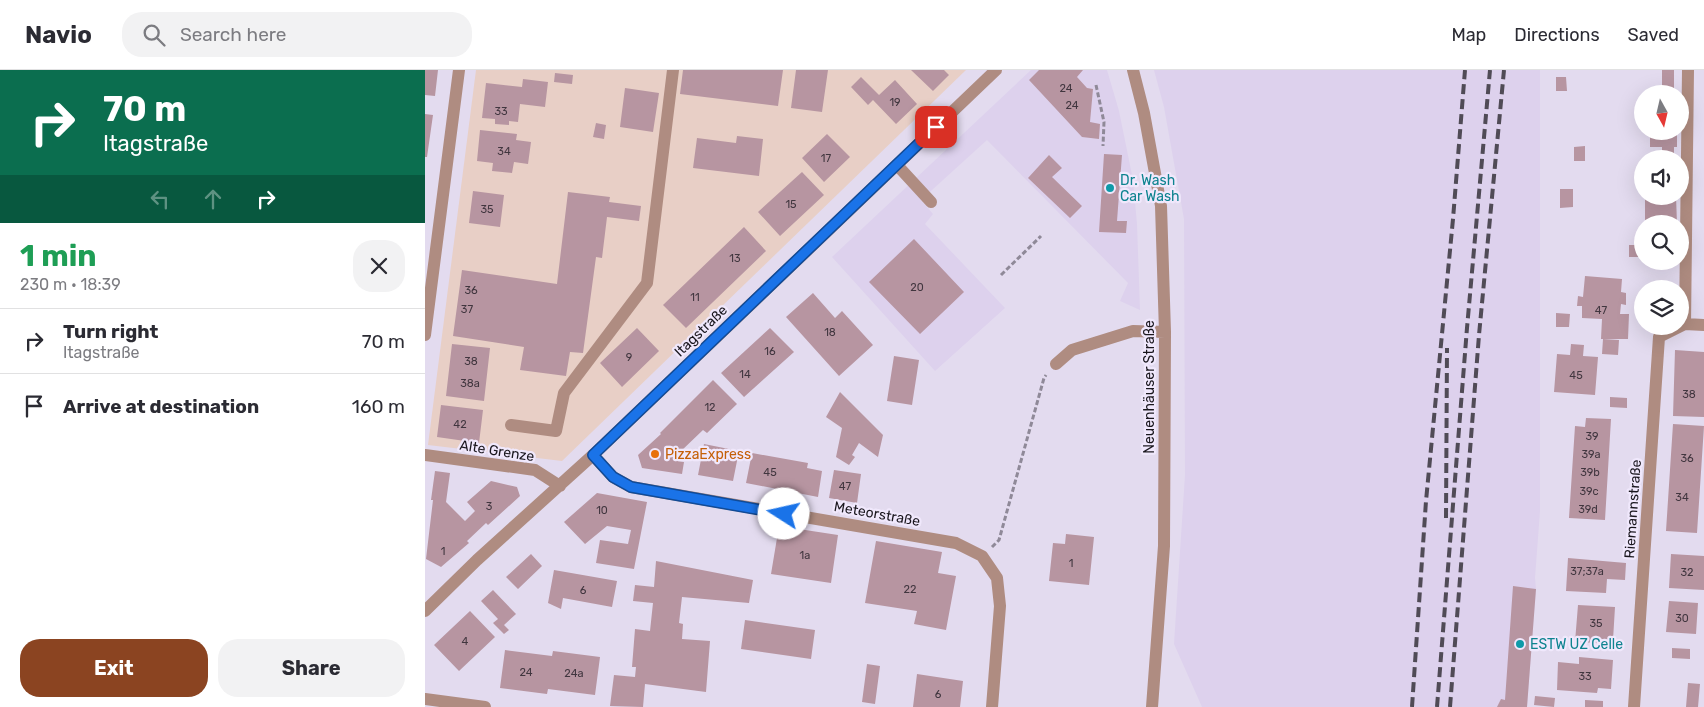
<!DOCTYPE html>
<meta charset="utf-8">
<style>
:root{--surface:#fff;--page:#f2f2f3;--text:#2b2b33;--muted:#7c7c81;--line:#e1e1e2;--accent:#8b4421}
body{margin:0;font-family:Rubik,sans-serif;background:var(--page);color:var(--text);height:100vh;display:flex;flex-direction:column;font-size:19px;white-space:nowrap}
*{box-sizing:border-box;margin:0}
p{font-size:16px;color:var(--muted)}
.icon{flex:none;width:28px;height:28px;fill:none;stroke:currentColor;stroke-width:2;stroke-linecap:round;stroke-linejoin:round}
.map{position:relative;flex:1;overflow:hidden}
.drawer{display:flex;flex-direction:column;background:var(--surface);width:425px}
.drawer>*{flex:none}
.banner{background:#0b6e4f;color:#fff;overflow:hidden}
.needle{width:32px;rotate:172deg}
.buttons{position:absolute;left:1209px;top:15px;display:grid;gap:10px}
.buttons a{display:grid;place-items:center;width:55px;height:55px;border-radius:50%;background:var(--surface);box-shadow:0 5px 20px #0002;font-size:25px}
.pin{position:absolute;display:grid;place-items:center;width:42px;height:42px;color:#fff;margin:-21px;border-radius:10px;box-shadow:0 2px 8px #0006}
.me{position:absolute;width:55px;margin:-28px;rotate:280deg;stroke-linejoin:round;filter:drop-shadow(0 0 4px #0008)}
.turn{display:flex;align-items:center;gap:18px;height:105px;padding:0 20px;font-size:22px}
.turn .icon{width:65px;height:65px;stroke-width:2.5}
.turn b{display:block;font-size:35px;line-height:42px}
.lanes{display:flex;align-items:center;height:48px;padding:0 20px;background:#0003;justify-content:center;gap:25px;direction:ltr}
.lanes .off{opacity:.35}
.round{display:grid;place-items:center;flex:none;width:52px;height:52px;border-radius:20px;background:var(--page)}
.head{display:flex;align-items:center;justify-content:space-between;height:85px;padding:0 20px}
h1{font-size:30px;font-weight:700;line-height:38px;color:#1e9e55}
.primary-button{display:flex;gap:10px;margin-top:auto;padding:10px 20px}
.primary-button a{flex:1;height:58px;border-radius:20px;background:var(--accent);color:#fff;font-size:20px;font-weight:700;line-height:58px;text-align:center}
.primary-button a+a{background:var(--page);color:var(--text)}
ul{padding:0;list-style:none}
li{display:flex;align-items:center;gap:15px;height:65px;padding:0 20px;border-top:1px solid var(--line)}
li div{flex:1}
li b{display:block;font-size:19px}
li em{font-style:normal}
header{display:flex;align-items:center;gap:30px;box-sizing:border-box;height:70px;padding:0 25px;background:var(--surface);border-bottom:1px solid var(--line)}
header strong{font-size:24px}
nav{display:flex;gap:28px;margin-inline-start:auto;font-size:18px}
.search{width:350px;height:45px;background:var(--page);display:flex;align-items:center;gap:12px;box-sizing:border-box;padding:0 18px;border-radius:20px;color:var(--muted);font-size:19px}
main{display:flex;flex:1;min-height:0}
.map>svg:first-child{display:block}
.built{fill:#ddd1ed}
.industrial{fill:#e8cfc6}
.building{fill:#b795a1}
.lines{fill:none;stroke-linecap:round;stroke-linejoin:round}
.path{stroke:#8f8998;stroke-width:3;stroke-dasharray:5 2.5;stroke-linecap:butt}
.minor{stroke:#af8c81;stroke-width:12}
.rail{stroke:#504b56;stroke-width:4;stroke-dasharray:10 5;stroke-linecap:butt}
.route-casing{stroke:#114b97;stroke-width:12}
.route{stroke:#1a73e8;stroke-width:9}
.culture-dot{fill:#0f9aa8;stroke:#f0e8fc;stroke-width:2}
.food-dot{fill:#e8710a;stroke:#f0e8fc;stroke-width:2}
.labels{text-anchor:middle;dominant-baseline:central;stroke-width:4.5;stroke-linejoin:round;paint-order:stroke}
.number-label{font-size:11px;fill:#41363f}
.culture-label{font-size:14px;fill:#0d838f;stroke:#f0e8fc;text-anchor:start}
.street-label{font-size:14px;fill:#1a171e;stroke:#f0e8fc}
.food-label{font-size:14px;fill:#c56008;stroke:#f0e8fc;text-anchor:start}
</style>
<header>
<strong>Navio</strong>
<div class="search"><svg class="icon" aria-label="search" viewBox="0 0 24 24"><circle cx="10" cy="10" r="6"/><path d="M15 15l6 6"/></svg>Search here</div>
<nav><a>Map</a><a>Directions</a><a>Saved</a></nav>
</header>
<main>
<section class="drawer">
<div class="banner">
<div class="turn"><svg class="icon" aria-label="right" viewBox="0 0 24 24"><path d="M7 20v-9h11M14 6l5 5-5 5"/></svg><div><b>70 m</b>Itagstraße</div></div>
<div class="lanes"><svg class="icon off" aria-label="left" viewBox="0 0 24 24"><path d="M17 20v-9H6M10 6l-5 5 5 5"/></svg><svg class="icon off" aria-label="ahead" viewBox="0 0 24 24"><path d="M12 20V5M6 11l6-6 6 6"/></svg><svg class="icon" aria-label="right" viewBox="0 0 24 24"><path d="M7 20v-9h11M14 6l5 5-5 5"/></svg></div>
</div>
<div class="head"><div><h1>1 min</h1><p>230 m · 18:39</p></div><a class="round"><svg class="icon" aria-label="close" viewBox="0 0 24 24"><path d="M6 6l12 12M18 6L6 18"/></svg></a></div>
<ul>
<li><svg class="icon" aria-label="right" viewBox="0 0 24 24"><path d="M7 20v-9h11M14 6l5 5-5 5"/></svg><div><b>Turn right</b><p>Itagstraße</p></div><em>70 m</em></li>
<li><svg class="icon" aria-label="arrive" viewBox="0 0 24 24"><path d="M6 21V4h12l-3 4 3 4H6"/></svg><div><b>Arrive at destination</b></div><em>160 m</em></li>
</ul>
<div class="primary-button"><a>Exit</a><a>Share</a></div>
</section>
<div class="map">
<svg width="1279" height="637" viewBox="0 0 1279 637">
<rect width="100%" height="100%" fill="#e3dbef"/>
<path class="built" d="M606,0H682L694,41L708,110L712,154L715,240L695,231L703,213L562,70L496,130L508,144L500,154L580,238L510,301L407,187Z
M729,0H1115V441L1110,508L1111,519L1102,637H777L749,574L760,405L759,149L739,37Z"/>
<path class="industrial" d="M51,0H541L137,391L3,375Z"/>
<path class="building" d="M0,0H13L10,26L0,25Z
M258,0H358L353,36L255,24Z
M371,0H403L397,42L366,38Z
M486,0H519L524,5L508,21Z
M614,0H658L652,7L662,18L668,19L665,52L675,54L674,69L657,67L604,10Z
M1237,0H1249V24H1237Z
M130,3L148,5L147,14L129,12Z
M436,7L454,25L470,10L492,34L471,54L448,30L443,35L426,17Z
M1131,7H1141L1142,21H1131Z
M98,9L123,12L120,37L95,34L93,52L84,51V55L70,54V49L57,48L61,13L97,17Z
M200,18L234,23L228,62L195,57Z
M0,44L8,45L2,87H0Z
M171,53L181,55L179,69L168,67Z
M55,60L92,64L91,70L106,72L103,94L89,92L87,103L67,101L68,93L52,91Z
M1225,61H1252V77H1249V89H1237V77H1225Z
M402,64L425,87L399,112L377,88Z
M312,66L338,69L334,106L268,98L272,68L311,73Z
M1160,76V91H1149V77Z
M679,84L697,85L692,151H702L701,163L674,162Z
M624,85L637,98L627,107L657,136L645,148L603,108Z
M377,102L399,125L355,166L333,142Z
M1135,119H1148V137L1135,138Z
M48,121L79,125L75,157L44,153Z
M143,122L185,127L184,132L216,136L214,151L182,147L177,188L171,187L158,283L145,282L141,306L95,300L99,277L28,266L37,200L132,214Z
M1220,126H1251L1252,154H1220Z
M319,157L341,181L261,258L238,235Z
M489,169L539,222L495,264L444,212Z
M1204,175H1218V187H1204Z
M1160,206L1197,209L1196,222L1201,223V235L1196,234L1195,244H1204L1203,269H1176L1177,249L1157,248V236H1152L1153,226L1158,227Z
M388,223L410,248L417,241L448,275L414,306L361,247Z
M1131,243L1145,244L1144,257H1131Z
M212,258L234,281L197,317L175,293Z
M345,258L369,282L319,327L296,303Z
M1178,269L1194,270L1193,285L1177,284Z
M27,274L65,278L59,331L21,326Z
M1146,274L1159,275L1158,286L1173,287L1170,325L1129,322L1132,284L1145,285Z
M1250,280L1279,282V347L1248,346Z
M469,286L494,290L487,335L462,331Z
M288,310L312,334L282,363L278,360L254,383L253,391L259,392L257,404L217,398L213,385L236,364L235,363Z
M415,322L458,365L453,387L434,373L427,385L430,387L424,395L411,387L417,358L401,347Z
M1185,327L1202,328V338L1185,337Z
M16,335L58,340L54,373L12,367Z
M1161,348L1186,349L1180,450L1144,448L1150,356L1160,357Z
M1248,354L1279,356L1272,463L1241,461Z
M279,374L314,381L308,411L273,405Z
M327,383L383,393L382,398L397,401L393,427L321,413Z
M409,400L436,404L432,433L404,428Z
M10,401L25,403L21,432L40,451L50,441L42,432L66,411L92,417L95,426L63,455L61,453L42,471L44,473L16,497L1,489L8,430H6Z
M172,423L222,432L209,499L171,493L175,470L203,474L206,460L182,456L160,474L139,452Z
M354,456L413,465L406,513L346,504Z
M641,464L669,467L664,515L624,511L628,473L640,474Z
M451,471L517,482L513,503L531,506L521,560L489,554L492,541L440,533Z
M106,484L117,496L93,519L81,507Z
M1246,484L1279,486V520L1244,518Z
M1143,488L1201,493L1200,510L1182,509L1181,523L1141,521Z
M231,491L328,510L324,533L257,527L254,553L258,554L257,569L285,571L281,622L220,614L218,637L185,636L189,605L210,607L211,597H207L210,559L225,561L228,533L208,531L210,515L229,517Z
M129,500L192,511L187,537L138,528L136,539L123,533Z
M1088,516L1111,519L1102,637H1072L1076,629L1080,630Z
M68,520L91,544L79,555L84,560L79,564L68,553L73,549L56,531Z
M1244,531L1273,533L1271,564L1241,562Z
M1153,535L1190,537L1188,570L1175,569V573L1150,572Z
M45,541L70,567L34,601L9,575Z
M320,550L390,560L386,589L316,579Z
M1247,578L1265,579V589L1247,588Z
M80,580L127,586L128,581L175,587L170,625L123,619L122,624L75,618Z
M1154,587L1188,590L1186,619L1173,618L1172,623L1132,620L1133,592L1154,594Z
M442,594L455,596L450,634L437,632Z
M492,604L538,611L535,637H488Z
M1263,613L1275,614L1273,637H1261Z
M1110,626L1130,628L1129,637L1109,635Z
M1160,630L1178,631V637H1160Z"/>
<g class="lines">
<path class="path" d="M671,15L679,52L678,76
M576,205L616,166
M567,477L574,470L619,308L621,305"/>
<path class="minor" d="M708,0L719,43L736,136L740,262L739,476L727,637
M472,95L506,132
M1260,254L1263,0
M1260,254L1279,255
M0,265L34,0
M631,294L647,280L708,261L740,262
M86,355L131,361L139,323L222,213L248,0
M0,385L110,400L135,416
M168,385L188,407L206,417L531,473L557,486L572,508L575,536L567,637
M0,541L52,490L168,385L571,0
M0,629L60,637
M1209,637L1234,267L1260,254"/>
<path class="rail" d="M1021,448L1022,278
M987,637L1001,431L1028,149L1040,0
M1012,637L1042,258L1065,0
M1025,637L1054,265L1079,0"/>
</g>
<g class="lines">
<g class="route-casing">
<path id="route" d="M359,444L206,417L188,407L168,385L511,57"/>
</g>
<use href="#route" class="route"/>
</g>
<g class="culture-dot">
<circle cx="685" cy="118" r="5"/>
<circle cx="1095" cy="574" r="5"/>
</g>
<circle class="food-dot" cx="230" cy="384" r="5"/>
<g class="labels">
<g class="number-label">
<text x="641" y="18">24</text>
<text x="470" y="32">19</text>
<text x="647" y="35">24</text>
<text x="76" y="41">33</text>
<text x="79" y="81">34</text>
<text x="401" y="88">17</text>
<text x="366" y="134">15</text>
<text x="62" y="139">35</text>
<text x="310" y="188">13</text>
<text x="492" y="217">20</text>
<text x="46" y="220">36</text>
<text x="270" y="227">11</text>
<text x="42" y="239">37</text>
<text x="1176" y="240">47</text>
<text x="405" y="262">18</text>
<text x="345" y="281">16</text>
<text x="204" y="287">9</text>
<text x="46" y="291">38</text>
<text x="320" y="304">14</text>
<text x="1151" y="305">45</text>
<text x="45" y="313">38a</text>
<text x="1264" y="324">38</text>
<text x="285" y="337">12</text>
<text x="35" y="354">42</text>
<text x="1167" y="366">39</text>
<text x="1166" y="384">39a</text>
<text x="1262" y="388">36</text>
<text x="345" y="402">45</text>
<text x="1165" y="402">39b</text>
<text x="420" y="416">47</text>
<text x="1164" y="421">39c</text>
<text x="1257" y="427">34</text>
<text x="64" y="436">3</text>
<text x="1163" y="439">39d</text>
<text x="177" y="440">10</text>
<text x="18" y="481">1</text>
<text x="380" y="485">1a</text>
<text x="646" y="493">1</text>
<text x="1162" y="501">37;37a</text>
<text x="1262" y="502">32</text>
<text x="485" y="519">22</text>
<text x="158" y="520">6</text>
<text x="1257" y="548">30</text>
<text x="1171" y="553">35</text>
<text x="40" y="571">4</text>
<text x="101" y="602">24</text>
<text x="149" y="603">24a</text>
<text x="1160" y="606">33</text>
<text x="513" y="624">6</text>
</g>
<g class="culture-label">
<text x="695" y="110">Dr. Wash<tspan x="695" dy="16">Car Wash</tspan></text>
<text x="1105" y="574">ESTW UZ Celle</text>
</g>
<g class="street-label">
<text transform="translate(276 261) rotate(-44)">Itagstraße</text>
<text transform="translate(724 317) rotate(-90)">Neuenhäuser Straße</text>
<text transform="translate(72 381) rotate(9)">Alte Grenze</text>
<text transform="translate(1208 439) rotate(-86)">Riemannstraße</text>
<text transform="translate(452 444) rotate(10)">Meteorstraße</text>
</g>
<g class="food-label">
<text x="240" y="384">PizzaExpress</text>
</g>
</g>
</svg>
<div class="buttons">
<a><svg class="needle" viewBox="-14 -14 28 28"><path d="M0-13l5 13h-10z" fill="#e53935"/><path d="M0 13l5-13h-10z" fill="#7c7c81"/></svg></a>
<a><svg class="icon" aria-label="sound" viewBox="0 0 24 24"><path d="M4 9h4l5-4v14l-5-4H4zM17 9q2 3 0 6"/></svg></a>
<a><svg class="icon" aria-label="search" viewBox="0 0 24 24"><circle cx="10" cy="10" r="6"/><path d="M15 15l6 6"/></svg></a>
<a><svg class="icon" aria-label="layers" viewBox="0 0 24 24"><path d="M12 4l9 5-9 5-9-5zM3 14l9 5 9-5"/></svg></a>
</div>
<div class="pin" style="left:511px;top:57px;background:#d93025"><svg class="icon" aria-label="arrive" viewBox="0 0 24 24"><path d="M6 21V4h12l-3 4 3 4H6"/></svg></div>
<svg class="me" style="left:359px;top:444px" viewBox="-20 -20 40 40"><circle r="19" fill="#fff"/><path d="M0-13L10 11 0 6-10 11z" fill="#1a73e8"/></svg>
</div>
</main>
